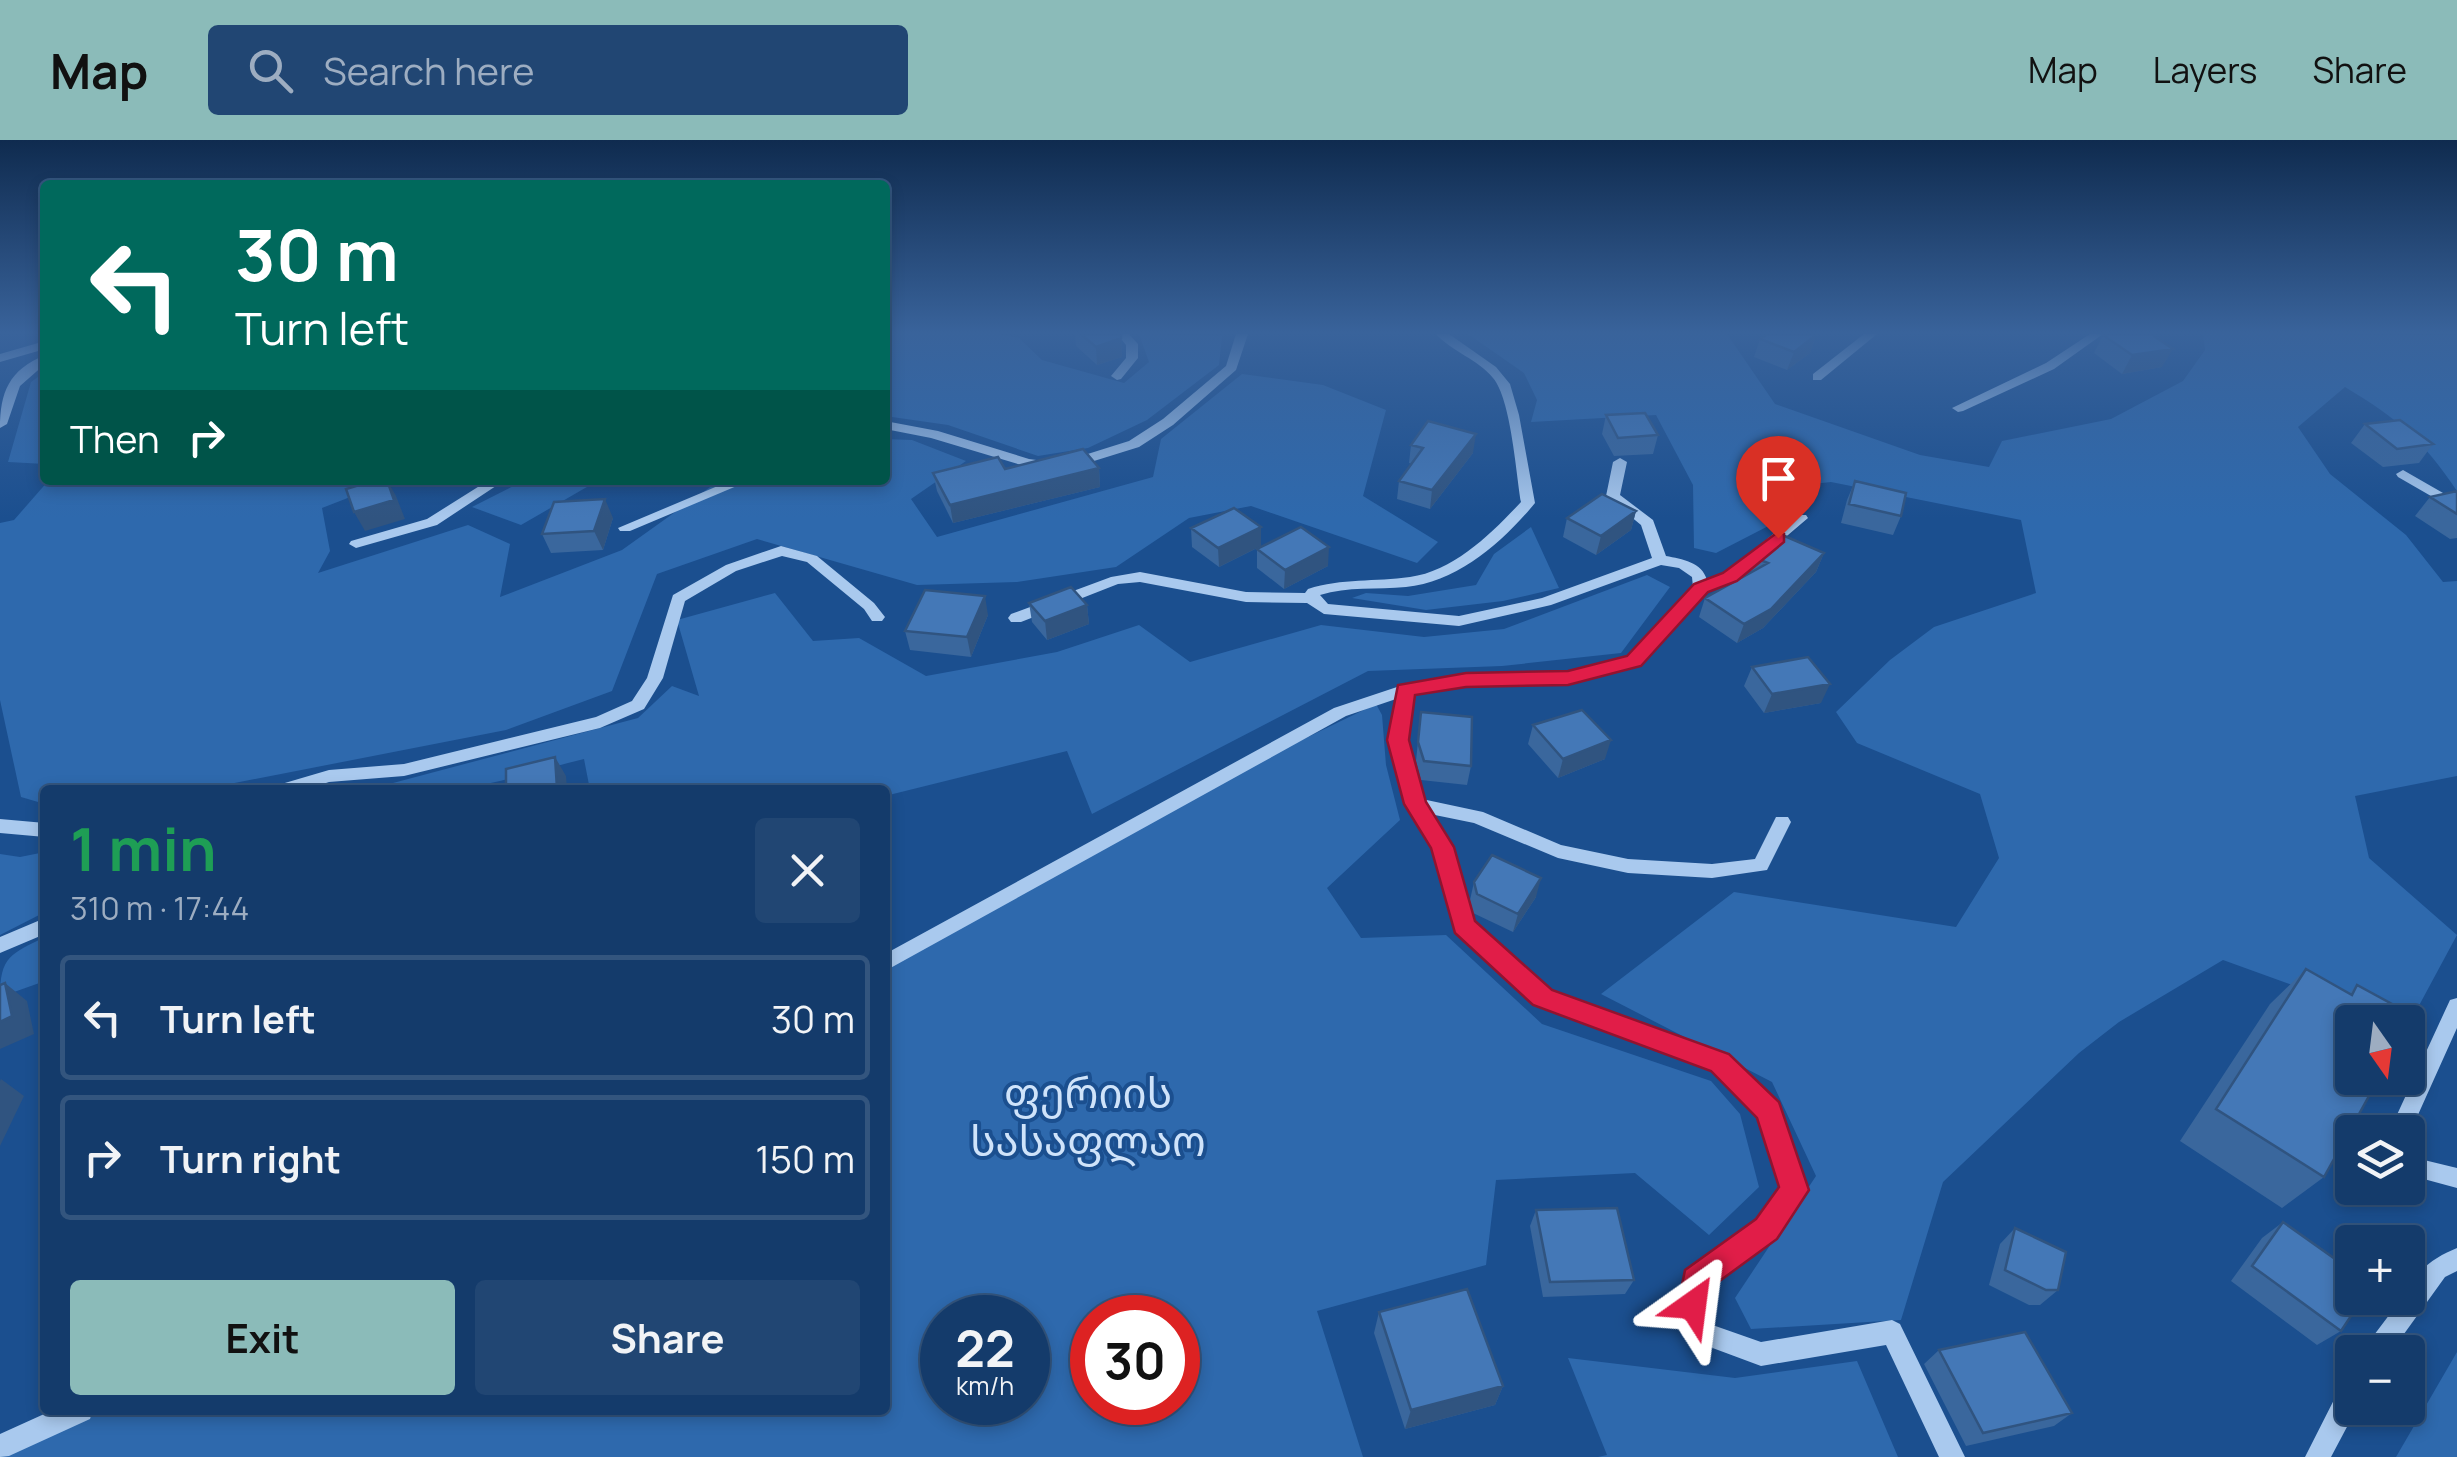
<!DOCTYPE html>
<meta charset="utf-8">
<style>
:root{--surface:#143b6b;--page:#214673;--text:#f1f3f6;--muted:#9dadc1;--line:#33557e;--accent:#8bbbb9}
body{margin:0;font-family:Manrope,"Noto Sans Georgian",sans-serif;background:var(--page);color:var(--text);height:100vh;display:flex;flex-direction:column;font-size:38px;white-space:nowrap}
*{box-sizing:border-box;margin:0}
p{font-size:32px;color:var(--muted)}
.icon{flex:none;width:55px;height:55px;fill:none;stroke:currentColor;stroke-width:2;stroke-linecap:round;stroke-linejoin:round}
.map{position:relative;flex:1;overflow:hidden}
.panel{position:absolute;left:40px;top:645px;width:850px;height:630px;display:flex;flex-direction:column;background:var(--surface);border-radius:10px;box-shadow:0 5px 15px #0003,0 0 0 2px var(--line)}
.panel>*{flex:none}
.banner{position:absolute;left:40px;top:40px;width:850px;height:305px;border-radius:10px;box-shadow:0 5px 15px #0003,0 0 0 2px var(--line);background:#00695c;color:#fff;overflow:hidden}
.needle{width:65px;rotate:166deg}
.controls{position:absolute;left:2335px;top:865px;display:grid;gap:20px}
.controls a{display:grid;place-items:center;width:90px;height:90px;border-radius:10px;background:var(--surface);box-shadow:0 5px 15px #0003,0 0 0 2px var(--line);font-size:50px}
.speed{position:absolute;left:920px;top:1155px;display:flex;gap:20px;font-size:50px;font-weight:700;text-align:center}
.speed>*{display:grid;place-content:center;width:130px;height:130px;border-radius:50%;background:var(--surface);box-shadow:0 5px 15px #0003,0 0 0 2px var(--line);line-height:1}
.speed small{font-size:25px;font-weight:400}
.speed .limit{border:15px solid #d22;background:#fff;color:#111}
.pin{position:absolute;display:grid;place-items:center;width:85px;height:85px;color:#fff;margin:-102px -42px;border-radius:50% 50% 50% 0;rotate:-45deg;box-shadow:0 0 10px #0007}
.pin .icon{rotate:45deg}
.me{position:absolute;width:110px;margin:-55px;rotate:31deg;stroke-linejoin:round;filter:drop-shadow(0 0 8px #0008)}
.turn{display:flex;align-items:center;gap:35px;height:210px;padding:0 30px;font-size:45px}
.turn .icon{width:130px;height:130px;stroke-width:2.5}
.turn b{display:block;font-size:70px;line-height:85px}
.then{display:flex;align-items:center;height:95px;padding:0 30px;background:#0003;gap:20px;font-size:38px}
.round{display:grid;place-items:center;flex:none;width:105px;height:105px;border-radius:10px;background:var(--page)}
.summary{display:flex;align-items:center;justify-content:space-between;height:170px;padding:0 30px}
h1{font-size:60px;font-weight:700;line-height:75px;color:#1e9e55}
.action{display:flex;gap:20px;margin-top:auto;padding:20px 30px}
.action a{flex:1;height:115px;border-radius:10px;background:var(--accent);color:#111;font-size:40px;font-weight:700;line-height:115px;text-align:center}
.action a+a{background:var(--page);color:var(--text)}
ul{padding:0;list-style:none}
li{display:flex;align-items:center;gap:30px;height:125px;margin:0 20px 15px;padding:0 10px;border:5px solid var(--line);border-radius:10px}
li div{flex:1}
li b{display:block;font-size:38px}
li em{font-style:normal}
header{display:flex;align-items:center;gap:60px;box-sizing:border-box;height:140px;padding:0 50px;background:var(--accent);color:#111}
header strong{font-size:48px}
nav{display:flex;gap:55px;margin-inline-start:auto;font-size:35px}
.search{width:700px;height:90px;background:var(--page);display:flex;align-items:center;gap:25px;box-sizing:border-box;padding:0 35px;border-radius:10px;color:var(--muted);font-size:38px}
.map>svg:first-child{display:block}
.green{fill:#2e69ad;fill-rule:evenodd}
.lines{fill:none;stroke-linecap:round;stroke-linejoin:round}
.minor{fill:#a9c9ee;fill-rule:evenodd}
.wall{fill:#3a679d}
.shaded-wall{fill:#305480}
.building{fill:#4478b7;stroke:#305480;stroke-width:2.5}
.route{fill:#e11d48;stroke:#92132f;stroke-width:2.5}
.labels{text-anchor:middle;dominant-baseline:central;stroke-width:8;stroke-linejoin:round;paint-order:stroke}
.near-park-label{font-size:42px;fill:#cfe3fa;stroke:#1b4f8f}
</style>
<header>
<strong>Map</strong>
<div class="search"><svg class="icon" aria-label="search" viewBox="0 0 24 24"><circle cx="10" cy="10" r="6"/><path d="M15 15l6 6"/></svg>Search here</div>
<nav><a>Map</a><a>Layers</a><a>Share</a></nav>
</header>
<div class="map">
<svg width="2457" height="1317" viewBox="0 0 2457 1317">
<rect width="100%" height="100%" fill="#1b4f8f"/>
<path class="green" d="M887,194H997L1019,198L1042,220L1124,243L1149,222L1139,194L1222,196L1219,225L1147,280L1088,308L1038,316L948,285L885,276Z
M1468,194H1727L1775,264L1920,315L1989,327L2002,301L2111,279L2183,241L2205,210L2203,194L2457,195V351C2423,300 2398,279 2345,247L2298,287L2330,334L2406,395L2443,442L2457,441V636L2355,656L2369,718L2457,795L2408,886V882H2395L2223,820L2119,882L2079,913L1943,1042L1901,1180L1751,1189L1735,1158L1816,1036L1772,942L1601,854L1734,752L1956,787L1999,718L1980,654L1857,603L1836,572L1890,520L1934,487L2036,453L2021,380L1831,342L1803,345L1780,380L1716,413L1694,408L1693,345L1656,275L1531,282L1537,260L1524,233Z
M45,232V324L8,322L31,242Z
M1242,234L1323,245L1386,270L1363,356L1438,402L1417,423L1251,366L1189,378L1116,427L1017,442L917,445L757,399L657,434L612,551L506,590L199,650H45V664L21,657L0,560V383L14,380L49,340H394L322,368L330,411L318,433L468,385L510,404L500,457L622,410L720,340H885V299L912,300L966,321L911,359L937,397L1153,337L1161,299Z
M525,340H599L521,385L472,367Z
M1531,387L1559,448L1503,461L1426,470L1352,458L1366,453L1408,456L1476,445L1494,414Z
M1647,435L1670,447L1621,513L1502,526L1368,531L1092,674L1067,611L885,656V650H590L584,619C523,633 455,662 393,643L638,578L672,546L699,556L677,480L775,453L813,501L859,498L926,536L1057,512L1139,485L1190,522L1321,485L1424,497L1504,489Z
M1376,564L1382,575L1386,625L1400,680L1327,748L1361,798L1446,795L1542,884L1711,941L1740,974L1759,1047L1709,1095L1635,1033L1496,1040L1486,1125L1317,1171L1363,1317H0L93,1270H885V830L1275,613ZM942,1178H1028V1262H942ZM1092,1178H1178V1262H1092Z
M45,712V772L0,795V714L20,717Z
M45,797V841L0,857C0,816 11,814 45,797Z
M2457,1212V1317H2396Z
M1568,1218L1735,1238L1857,1221L1898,1317H1598L1607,1315Z"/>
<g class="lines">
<path class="minor" d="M1117,194H1129L1138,204V218L1121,239L1117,240L1111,236L1126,218V205Z
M1236,194H1248L1236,230L1173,285L1139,307L1065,330L1028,327L931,298L885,289V281L938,291L1029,319L1059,323L1129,301L1163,279L1226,226Z
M1436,194H1449L1496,227L1510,244L1519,275L1535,363C1503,402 1458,442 1406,447C1377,450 1348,446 1320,455L1328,464L1459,476L1542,458L1652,418L1641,385L1606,356L1613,322L1620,318L1627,322L1620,355L1653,380L1666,416C1682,419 1702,422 1707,440L1725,434L1796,375H1806L1808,378L1735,440L1706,451L1640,525L1568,543L1466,546L1413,554L1406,599L1422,659L1483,672L1561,705L1628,719L1712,724L1755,719L1776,677H1788L1791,682L1767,730L1712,738L1628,733L1558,718L1474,683L1430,674L1451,707L1472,782L1550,852L1727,917L1776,964L1805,1049L1774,1097L1707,1147L1704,1182L1761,1202L1892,1180L1900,1184L1965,1317H1939L1886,1205L1761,1226L1683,1197L1679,1189L1688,1133L1758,1081L1782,1047L1760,976L1713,929L1536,864L1457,791L1433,708L1406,664L1390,599L1396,559L1346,576L885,831V814L1334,568L1406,544L1466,534L1568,533L1629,517L1693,447L1692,437L1679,428L1661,425L1551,465L1459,486L1324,474L1307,463L1246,462L1140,442L1118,444L1021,482H1011L1008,478L1011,474L1111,437L1140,432L1246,452L1305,453L1308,449C1342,438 1375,442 1410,437C1454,431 1492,393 1521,362C1516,333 1511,259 1493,238C1478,219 1452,212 1436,194Z
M1864,194H1877L1821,240H1813V234Z
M2090,194H2103L2054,229L1963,271L1958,272L1952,268L2046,223Z
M45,201V209L0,222V214Z
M45,215V224L20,246L7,284L0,288C0,252 9,230 45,215Z
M2403,330L2457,361V371L2398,337L2396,334Z
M489,340H505L437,385L356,408L349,404L351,401L427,379Z
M732,340H751L630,391H620L618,388Z
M781,406L817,416L874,463L885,477L882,481H872L864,469L807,422L782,416L736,431L685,461L663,538L644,569L600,588L404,636L329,642L305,650H275L278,645L329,630L404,624L596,577L632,561L647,538L673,455L726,425Z
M0,679L45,683V697L0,693Z
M45,778V794L0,813V797Z
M2457,858V888L2408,997V992H2389L2450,860Z
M2408,1005L2416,1008L2424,1020L2457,1028V1048L2409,1035Z
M2457,1108V1131L2445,1137L2391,1212H2365L2368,1203L2402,1158H2408C2411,1132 2435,1117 2457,1108Z
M2352,1239V1268H2357L2331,1317H2305L2343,1242Z
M53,1270H93L90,1279L9,1316L0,1317V1294Z"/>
</g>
<path class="wall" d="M1075,194H1121L1122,217L1097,225L1076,206Z
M1816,195L1810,213L1787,230L1754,217L1760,199Z
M2103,195L2162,227L2122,234L2094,213Z
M1606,275L1658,295L1653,314L1614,316L1602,294Z
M2365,284L2433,304L2419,323L2383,327L2351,303Z
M1411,305L1473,313L1430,369L1397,359L1399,341L1412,324L1409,323Z
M1099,328L1100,347L953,383L937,351L933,333Z
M1855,341L1901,376L1893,395L1841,383L1847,360Z
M2457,351V398L2450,399L2415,376L2430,357Z
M1636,371L1631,390L1596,415L1563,397L1567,378Z
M613,378L603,410L551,413L542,394Z
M1191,388L1261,406L1219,427L1192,407Z
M1257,409L1328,426L1284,449L1257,428Z
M1824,413L1816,432L1763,488L1737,503L1699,477L1705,458L1750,434L1755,418Z
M1029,463L1087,465L1089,484L1047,500L1032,482Z
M988,475L971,517L910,510L905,491Z
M1752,527L1821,563L1764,573L1744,546Z
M1421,572L1471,626L1467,645L1421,640L1416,621Z
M1533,585L1605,619L1558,638L1528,604Z
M1474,742L1536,757L1513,792L1473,773L1470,760Z
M2306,829L2349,853L2357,845L2324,1037L2282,1068L2180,1001L2270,864Z
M1536,1070L1634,1140L1625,1154L1543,1157L1530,1086Z
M2283,1082L2341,1191L2317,1205L2231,1141L2262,1098Z
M2015,1088L2058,1150L2040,1165H2029L1989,1145L2000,1104Z
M1379,1172L1503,1246L1495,1265L1405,1289L1374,1193Z
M1939,1210L2072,1273L2054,1286L1966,1306L1924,1224Z"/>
<path class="shaded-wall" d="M1121,194L1122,217L1097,225L1096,207Z
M1816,195L1810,213L1787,230L1794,212Z
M2173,209L2162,227L2122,234L2132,215Z
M1476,294L1473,313L1430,369L1432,350Z
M1099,328L1100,347L953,383L950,365Z
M387,340L396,356L405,379L365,391L354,372Z
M605,359L613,378L603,410L594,391Z
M1636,371L1631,390L1596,415L1601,396Z
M1261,387V406L1219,427L1218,408Z
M1329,407L1328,426L1284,449L1285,430Z
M1824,413L1816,432L1763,488L1737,503L1744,484Z
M985,456L988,475L971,517L967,497Z
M1087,465L1089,484L1047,500L1045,481Z
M1830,544L1821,563L1764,573L1772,554Z
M1611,600L1605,619L1558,638L1563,619Z
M555,617L566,636L567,650H549Z
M1541,738L1536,757L1513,792L1518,774Z
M5,843L27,861L34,894L0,909V882Z
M1,939L24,956L0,1006V941Z
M1503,1246L1495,1265L1405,1289L1411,1270Z"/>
<path class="building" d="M1081,194H1121V198L1096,207Z
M1767,194H1813L1816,195L1794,212L1760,199Z
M2110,194H2151L2173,209L2132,215L2103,195Z
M1645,273L1658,295L1618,298L1606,275Z
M2400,280L2433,304L2397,309L2365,284Z
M1428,281L1476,294L1432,350L1399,341L1423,308L1411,305Z
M1083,309L1099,328L950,365L933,333L998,317L1005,329Z
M376,340H387L394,360L354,372L346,349Z
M1855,341L1906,353L1901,376L1849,364Z
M2457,351V374L2430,357Z
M1602,354L1636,371L1601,396L1567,378Z
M605,359L594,391L542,394L554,362Z
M1234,368L1261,387L1218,408L1191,388Z
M1301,387L1329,407L1285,430L1257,409Z
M1780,394L1824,413L1771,469L1744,484L1705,458L1768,423L1755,418Z
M1071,447L1087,465L1045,481L1029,463Z
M925,450L985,456L967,497L905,491Z
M1808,517L1830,544L1772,554L1752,527Z
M1582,570L1611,600L1563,619L1533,585Z
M1421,572L1472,577L1471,626L1424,621L1418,602Z
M555,617L557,648L549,650H506V629Z
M1492,715L1541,738L1518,774L1477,754L1474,742Z
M2306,829L2352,855L2357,845L2414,876L2408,887V882H2352V938H2379L2324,1037L2216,969Z
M5,843L12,876L0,882V845Z
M1617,1068L1634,1140L1550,1142L1536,1070Z
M2283,1082L2352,1131V1158H2363L2341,1191L2252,1126Z
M2015,1088L2066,1112L2058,1150H2046L2005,1130Z
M1467,1149L1503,1246L1411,1270L1379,1172Z
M2025,1192L2072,1273L1983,1293L1939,1210Z"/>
<linearGradient id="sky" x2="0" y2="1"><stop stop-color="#0f2b4f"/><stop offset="0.51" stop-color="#39639b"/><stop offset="1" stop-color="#39639b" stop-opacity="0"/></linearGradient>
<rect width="2457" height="378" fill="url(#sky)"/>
<path class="route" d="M1778,392L1784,394V402L1737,441L1708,452L1641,526L1568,545L1466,547L1415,555L1409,600L1426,662L1454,707L1475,781L1552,850L1729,914L1779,962L1809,1050L1777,1099L1710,1148L1704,1176L1693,1180L1682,1176L1678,1165L1685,1130L1756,1079L1779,1047L1757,978L1711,931L1533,865L1455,793L1431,708L1404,664L1387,600L1398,545L1466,533L1568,531L1627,516L1694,444L1723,433Z"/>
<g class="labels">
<g class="near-park-label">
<text x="1088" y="952">ფერიის<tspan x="1088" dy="48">სასაფლაო</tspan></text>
</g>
</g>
</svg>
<div class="controls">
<a><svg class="needle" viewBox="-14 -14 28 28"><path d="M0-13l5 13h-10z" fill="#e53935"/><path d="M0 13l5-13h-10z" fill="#9dadc1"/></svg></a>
<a><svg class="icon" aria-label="layers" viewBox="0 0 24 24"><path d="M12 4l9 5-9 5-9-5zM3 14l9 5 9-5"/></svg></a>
<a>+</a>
<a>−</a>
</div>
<div class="speed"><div>22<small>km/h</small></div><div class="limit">30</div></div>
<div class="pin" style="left:1778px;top:398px;background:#d93025"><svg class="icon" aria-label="arrive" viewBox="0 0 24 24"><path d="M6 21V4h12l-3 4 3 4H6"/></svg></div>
<svg class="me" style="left:1693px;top:1165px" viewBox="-20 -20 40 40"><path d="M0-17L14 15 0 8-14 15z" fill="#e11d48" stroke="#fff" stroke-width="4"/></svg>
<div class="banner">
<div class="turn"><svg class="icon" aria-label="left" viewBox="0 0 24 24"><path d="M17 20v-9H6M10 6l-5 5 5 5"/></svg><div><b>30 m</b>Turn left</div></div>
<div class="then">Then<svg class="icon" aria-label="right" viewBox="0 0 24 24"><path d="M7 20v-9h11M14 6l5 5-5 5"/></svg></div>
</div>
<section class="panel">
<div class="summary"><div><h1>1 min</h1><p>310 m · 17:44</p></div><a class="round"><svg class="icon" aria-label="close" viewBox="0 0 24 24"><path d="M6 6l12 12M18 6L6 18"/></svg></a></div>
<ul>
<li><svg class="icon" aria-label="left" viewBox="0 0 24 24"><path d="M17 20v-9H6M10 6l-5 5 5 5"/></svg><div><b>Turn left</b></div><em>30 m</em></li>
<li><svg class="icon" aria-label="right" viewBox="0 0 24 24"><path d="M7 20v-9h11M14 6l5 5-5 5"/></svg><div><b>Turn right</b></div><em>150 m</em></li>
</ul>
<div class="action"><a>Exit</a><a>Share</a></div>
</section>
</div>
